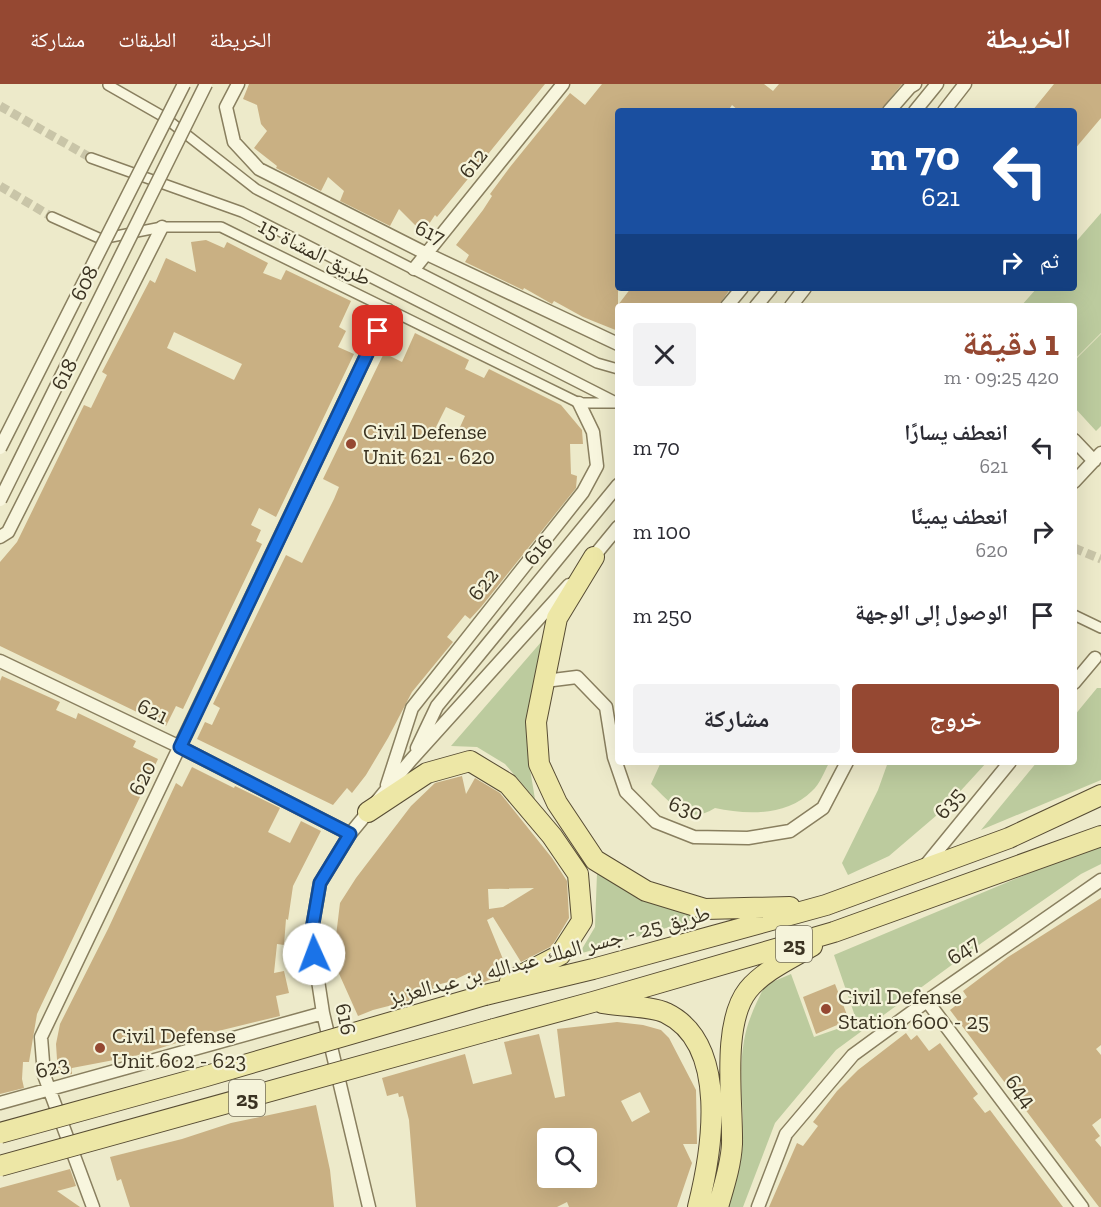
<!DOCTYPE html>
<html lang="ar">
<meta charset="utf-8">
<style>
:root{--surface:#fff;--page:#f2f2f3;--text:#2b2b33;--muted:#7c7c81;--accent:#954832}
body{margin:0;font-family:"Zilla Slab","Noto Naskh Arabic",serif;background:var(--page);color:var(--text);direction:rtl;height:100vh;display:flex;flex-direction:column;font-size:22px;white-space:nowrap}
*{box-sizing:border-box;margin:0}
p{font-size:20px;color:var(--muted)}
.icon{flex:none;width:33px;height:33px;fill:none;stroke:currentColor;stroke-width:2;stroke-linecap:round;stroke-linejoin:round}
.map{position:relative;flex:1;overflow:hidden;direction:ltr}
.sheet{position:absolute;left:615px;top:219px;width:462px;height:462px;display:flex;flex-direction:column;background:var(--surface);border-radius:6px;box-shadow:0 6px 24px #0002;direction:rtl}
.sheet>*{flex:none}
.hud{position:absolute;left:615px;top:24px;width:462px;height:183px;border-radius:6px;box-shadow:0 6px 24px #0002;direction:rtl;background:#1a4fa0;color:#fff;overflow:hidden}
.buttons{position:absolute;left:537px;top:1044px;display:grid;gap:12px}
.buttons a{display:grid;place-items:center;width:60px;height:60px;border-radius:6px;background:var(--surface);box-shadow:0 6px 24px #0002;font-size:30px}
.pin{position:absolute;display:grid;place-items:center;width:51px;height:51px;color:#fff;margin:-26px;border-radius:12px;box-shadow:0 3px 9px #0006}
.me{position:absolute;width:66px;margin:-33px;rotate:358deg;stroke-linejoin:round;filter:drop-shadow(0 0 4px #0008)}
.turn{display:flex;align-items:center;gap:21px;height:126px;padding:0 18px;font-size:27px}
.turn .icon{width:78px;height:78px;stroke-width:2.5}
.turn b{display:block;font-size:42px;line-height:51px}
.then{display:flex;align-items:center;height:57px;padding:0 18px;background:#0003;gap:12px;font-size:22px}
.round{display:grid;place-items:center;flex:none;width:63px;height:63px;border-radius:6px;background:var(--page)}
.headline{display:flex;align-items:center;justify-content:space-between;height:102px;padding:0 18px}
h1{font-size:36px;font-weight:700;line-height:45px;color:var(--accent)}
.primary-button{display:flex;gap:12px;margin-top:auto;padding:12px 18px}
.primary-button a{flex:1;height:69px;border-radius:6px;background:var(--accent);color:#fff;font-size:24px;font-weight:700;line-height:69px;text-align:center}
.primary-button a+a{background:var(--page);color:var(--text)}
ul{padding:0;list-style:none}
li{display:flex;align-items:center;gap:18px;height:84px;padding:0 18px}
li div{flex:1}
li b{display:block;font-size:22px}
li em{font-style:normal}
header{display:flex;align-items:center;gap:36px;box-sizing:border-box;height:84px;padding:0 30px;background:var(--accent);color:#fff}
header strong{font-size:28px}
nav{display:flex;gap:33px;margin-inline-start:auto;font-size:21px}
.map>svg:first-child{display:block}
.green{fill:#bccb9e}
.building{fill:#c9b083;fill-rule:evenodd}
.lines{fill:none;stroke-linecap:round;stroke-linejoin:round}
.pedestrian-tunnel{stroke:#c9c5a8;stroke-width:9;stroke-dasharray:9 4.5;stroke-linecap:butt}
.pedestrian-casing{stroke:#897f5f;stroke-width:12}
.minor-casing{stroke:#897f5f;stroke-width:15}
.primary-casing{stroke:#574c33;stroke-width:22}
.pedestrian{stroke:#f8f6de;stroke-width:9}
.minor{stroke:#f8f6de;stroke-width:12}
.primary{stroke:#ede7a6;stroke-width:20}
.minor-bridge-casing{stroke:#897f5f;stroke-width:15;stroke-linecap:butt}
.primary-bridge-casing{stroke:#574c33;stroke-width:22;stroke-linecap:butt}
.minor-bridge{stroke:#f8f6de;stroke-width:12}
.primary-bridge{stroke:#ede7a6;stroke-width:20}
.route-casing{stroke:#114b97;stroke-width:15}
.route{stroke:#1a73e8;stroke-width:10}
.poi-dot{fill:#954832;stroke:#f5f3da;stroke-width:2}
.labels{text-anchor:middle;dominant-baseline:central;stroke-width:4.5;stroke-linejoin:round;paint-order:stroke}
.shield{fill:#f5f3da;stroke:#736d59;stroke-width:1.5}
.shield-label{font-size:21px;font-weight:bold;fill:#3b3322}
.street-label{font-size:22px;fill:#3b3322;stroke:#f5f3da}
.poi-label{font-size:22px;fill:#3b3322;stroke:#f5f3da;text-anchor:start}
</style>
<header>
<strong>الخريطة</strong>
<nav><a>الخريطة</a><a>الطبقات</a><a>مشاركة</a></nav>
</header>
<div class="map">
<svg width="1101" height="1123" viewBox="0 0 1101 1123">
<rect width="100%" height="100%" fill="#edeaca"/>
<path class="green" d="M1101,129V249L1074,276V222H1021L1037,204H1074V160Z
M1101,250V342L1096,347L1074,323V277Z
M542,557L528,627L530,685L535,715L505,680L477,663L451,662Z
M1097,604H1101V696L981,746L1037,678H1074V632Z
M661,678H828L829,679C824,688 820,700 812,707C787,732 747,731 715,724C687,742 671,719 651,700Z
M888,678H987L944,725L889,772L848,791L842,779L878,706Z
M1101,759V780L1081,790L983,858L836,966L775,1039L743,1123H727C735,1105 743,1075 743,1055C744,1023 738,989 744,957C747,937 757,918 765,901L791,890L814,953L857,938L834,871Z
M597,789L636,813L703,833L579,870L595,843Z"/>
<path class="building" d="M249,0H545L437,133L435,131L429,140L424,135L417,143L399,125L390,142L340,117L344,107L328,93L321,107L276,84L277,82L254,64L267,47L261,40L257,21L243,15Z
M602,0H764L773,7L779,0H902L880,27H739L732,21L728,27H618V221L631,204H731L718,222H618V247L583,233L554,217L552,220L524,204L523,206L465,178L469,171L456,161L483,126L492,112L490,110L510,83L570,9L585,21Z
M1054,0H1101V34L1074,66V27H1032Z
M206,156L224,164L227,158L268,179L263,189L281,196L286,186L351,217L339,243L346,247L338,263L354,270L276,433L259,424L251,441L261,446L256,457L262,460L183,625L176,622L166,642L0,562V478L17,458L84,321L91,324L107,291L102,288L150,196L155,199L166,174L196,188L191,158ZM174,248L242,280L234,296L167,264Z
M415,249L469,276L465,285L484,294L489,285L561,321L582,346L583,360H570L571,390L577,392L576,404L481,523L470,535L465,531L447,553L453,558L412,608L388,654L366,691L352,709L347,704L333,721L197,655L205,638L212,641L220,624L213,620L286,471L302,479L334,415L339,403L323,395L384,269L402,278ZM446,323L465,332L456,352L436,343Z
M2,592L60,618L56,626L76,635L78,629L136,657L133,663L158,675L37,930L29,978H23L22,995L24,1004L0,1010V597Z
M192,683L234,704L235,702L280,724L268,748L290,759L301,737L321,747L293,802L288,836L286,835L284,861L277,860L274,889L284,887L289,909L276,912L280,932L202,951L135,972L72,984V990L58,991L56,960L60,940L108,845L176,699L182,703Z
M462,692L466,710L475,694L500,709L552,774L567,797L569,834L552,862L521,878L493,833L487,836L507,885L499,892L482,899H472L471,888L452,897L433,902L435,910L373,926L358,932L336,883V852L340,819L356,794L411,722L435,699ZM534,804L503,823L489,825L488,805Z
M1101,814V961L1096,965L1101,971V1034L1092,1041L1100,1052L1095,1056L1101,1063V1123H1099L950,926L967,913L963,907L1008,873Z
M835,900L849,936L816,950L803,913Z
M617,938L643,941L661,946L669,954L696,1006L697,1060H683L692,1079L677,1123H569L567,1118L557,1123H416L409,1036L403,1012L399,1013L398,1009L387,1012L382,994L465,970L473,1000L512,990L504,958L539,950L555,1014L565,1012L557,945ZM640,1008L650,1028L632,1038L621,1017ZM548,1054H586V1094H548Z
M906,949L911,956L917,951L929,967L940,959L978,1010L973,1014L985,1029L990,1026L1063,1123H769L797,1059L803,1062L818,1042L813,1038L837,1007L858,986Z
M316,1021L330,1086L334,1123H130L121,1095L117,1097L110,1073L182,1055L231,1039Z
M70,1085L76,1102L57,1107L80,1123H0V1104Z"/>
<g class="lines">
<path class="pedestrian-tunnel" d="M0,22L91,74
M0,102L52,133
M1074,464L1101,475"/>
<g class="pedestrian-casing">
<path id="pedestrian" d="M108,1L164,33L256,105L597,279L618,285
M91,74L242,128L616,318
M52,133L101,155L162,143H221L579,319H618
M1074,531L1101,544"/>
</g>
<g class="minor-casing">
<path id="minor" d="M238,0L226,23L234,58L259,85L427,170L618,260
M889,27L910,3L915,0
M915,27L937,0
M944,27L965,0
M414,185L563,0
M727,222L742,204
M756,222L771,204
M791,222L805,204
M1074,356L1094,377
M1074,398L1101,369
M0,453L8,448L162,143
M590,477L618,443
M0,577L180,663L350,750
M545,597L577,593L606,623L614,673L626,708L656,738L694,753L748,754L790,747L823,724L847,678
M1074,599L1095,574
M417,664L437,622L618,401
M387,701L412,624L583,408L597,382L593,348L579,319
M925,782L1010,678
M927,917L1082,1123
M0,1019L323,929
M93,1123L44,991L41,953L388,226
M369,1123L323,929L311,851L320,799L350,750L411,676L569,501
M758,1123L786,1050L853,971L927,917L1101,796"/>
</g>
<g class="primary-casing">
<path id="primary" d="M594,473L557,534L536,638L539,680L557,719L595,776L646,807L705,825L790,823
M368,728L427,689L470,677L508,700L552,752L578,790L582,837L560,871L510,897
M485,911L593,885L826,821L1009,754L1101,711
M602,919C617,922 653,922 666,929C730,960 712,1067 698,1123
M494,945L593,918L834,848L1101,752
M718,1123C724,1102 731,1081 732,1060C733,1018 721,940 748,906C763,887 792,874 812,862"/>
</g>
<use href="#pedestrian" class="pedestrian"/>
<use href="#minor" class="minor"/>
<use href="#primary" class="primary"/>
<g class="minor-bridge-casing">
<path id="minor-bridge" d="M0,364L184,0
M0,416L206,0"/>
</g>
<g class="primary-bridge-casing">
<path id="primary-bridge" d="M0,1049L203,993L485,911
M0,1082L494,945"/>
</g>
<use href="#minor-bridge" class="minor-bridge"/>
<use href="#primary-bridge" class="primary-bridge"/>
</g>
<g class="lines">
<g class="route-casing">
<path id="route" d="M314,870L311,851L320,799L350,750L180,663L378,247"/>
</g>
<use href="#route" class="route"/>
</g>
<g class="poi-dot">
<circle cx="351" cy="360" r="6"/>
<circle cx="826" cy="925" r="6"/>
<circle cx="100" cy="964" r="6"/>
</g>
<g class="labels">
<g class="shield">
<rect x="776" y="842" width="36" height="36" rx="4.5"/>
<rect x="229" y="996" width="36" height="36" rx="4.5"/>
</g>
<g class="shield-label">
<text x="794" y="860">25</text>
<text x="247" y="1014">25</text>
</g>
<g class="street-label">
<text transform="translate(473 79) rotate(-51)">612</text>
<text transform="translate(430 148) rotate(26)">617</text>
<text transform="translate(315 168) rotate(27)">طريق المشاة 15</text>
<text transform="translate(84 199) rotate(-64)">608</text>
<text transform="translate(64 290) rotate(-63)">618</text>
<text transform="translate(538 466) rotate(-50)">616</text>
<text transform="translate(483 500) rotate(-52)">622</text>
<text transform="translate(153 627) rotate(26)">621</text>
<text transform="translate(142 694) rotate(-64)">620</text>
<text transform="translate(949 719) rotate(-51)">635</text>
<text transform="translate(686 724) rotate(20)">630</text>
<text transform="translate(963 866) rotate(-35)">647</text>
<text transform="translate(549 871) rotate(-15)">طريق 25 - جسر الملك عبدالله بن عبدالعزيز</text>
<text transform="translate(346 935) rotate(78)">616</text>
<text transform="translate(52 983) rotate(-16)">623</text>
<text transform="translate(1021 1007) rotate(53)">644</text>
</g>
<g class="poi-label">
<text x="363" y="347">Civil Defense<tspan x="363" dy="25">Unit 621 - 620</tspan></text>
<text x="838" y="912">Civil Defense<tspan x="838" dy="25">Station 600 - 25</tspan></text>
<text x="112" y="951">Civil Defense<tspan x="112" dy="25">Unit 602 - 623</tspan></text>
</g>
</g>
</svg>
<div class="buttons">
<a><svg class="icon" aria-label="search" viewBox="0 0 24 24"><circle cx="10" cy="10" r="6"/><path d="M15 15l6 6"/></svg></a>
</div>
<div class="pin" style="left:378px;top:247px;background:#d93025"><svg class="icon" aria-label="arrive" viewBox="0 0 24 24"><path d="M6 21V4h12l-3 4 3 4H6"/></svg></div>
<svg class="me" style="left:314px;top:870px" viewBox="-20 -20 40 40"><circle r="19" fill="#fff"/><path d="M0-13L10 11 0 6-10 11z" fill="#1a73e8"/></svg>
<div class="hud">
<div class="turn"><svg class="icon" aria-label="left" viewBox="0 0 24 24"><path d="M17 20v-9H6M10 6l-5 5 5 5"/></svg><div><b>70 m</b>621</div></div>
<div class="then">ثم<svg class="icon" aria-label="right" viewBox="0 0 24 24"><path d="M7 20v-9h11M14 6l5 5-5 5"/></svg></div>
</div>
<section class="sheet">
<div class="headline"><div><h1>1 دقيقة</h1><p>420 m · 09:25</p></div><a class="round"><svg class="icon" aria-label="close" viewBox="0 0 24 24"><path d="M6 6l12 12M18 6L6 18"/></svg></a></div>
<ul>
<li><svg class="icon" aria-label="left" viewBox="0 0 24 24"><path d="M17 20v-9H6M10 6l-5 5 5 5"/></svg><div><b>انعطف يسارًا</b><p>621</p></div><em>70 m</em></li>
<li><svg class="icon" aria-label="right" viewBox="0 0 24 24"><path d="M7 20v-9h11M14 6l5 5-5 5"/></svg><div><b>انعطف يمينًا</b><p>620</p></div><em>100 m</em></li>
<li><svg class="icon" aria-label="arrive" viewBox="0 0 24 24"><path d="M6 21V4h12l-3 4 3 4H6"/></svg><div><b>الوصول إلى الوجهة</b></div><em>250 m</em></li>
</ul>
<div class="primary-button"><a>خروج</a><a>مشاركة</a></div>
</section>
</div>
